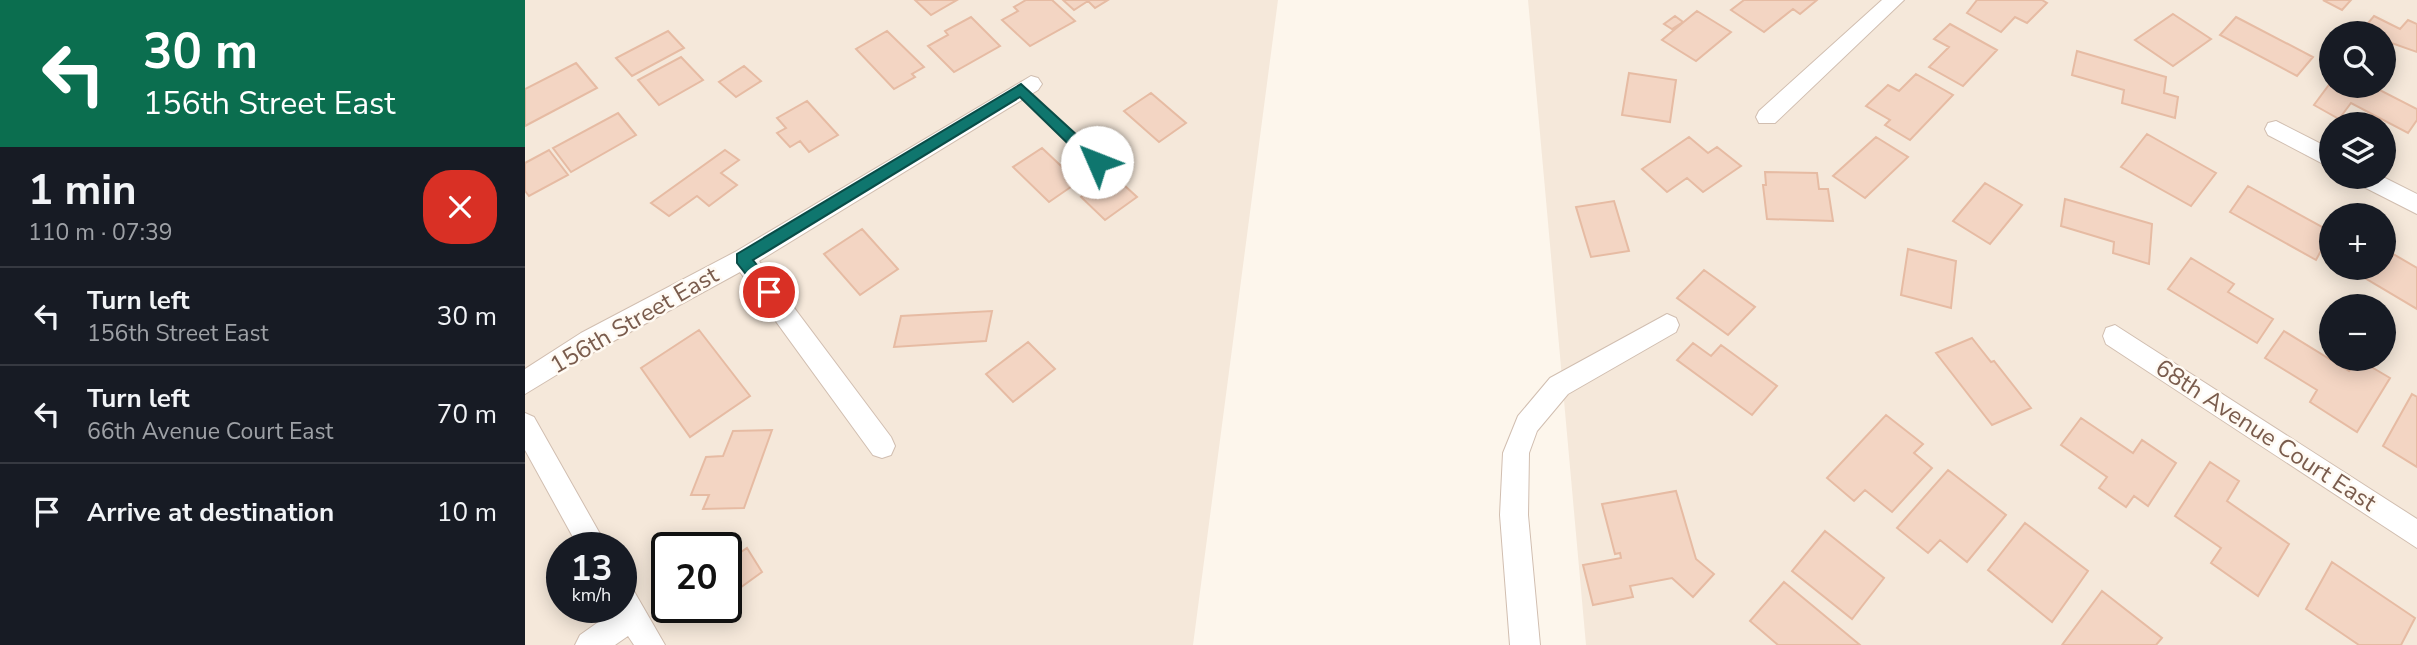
<!DOCTYPE html>
<meta charset="utf-8">
<style>
:root{--surface:#171b24;--page:#20242c;--text:#f1f3f6;--muted:#9ea1a6;--line:#363941}
body{margin:0;font-family:"Nunito Sans",sans-serif;background:var(--page);color:var(--text);height:100vh;display:flex;flex-direction:column;font-size:26px;white-space:nowrap}
*{box-sizing:border-box;margin:0}
p{font-size:23px;color:var(--muted)}
.icon{flex:none;width:38px;height:38px;fill:none;stroke:currentColor;stroke-width:2;stroke-linecap:round;stroke-linejoin:round}
.map{position:relative;flex:1;overflow:hidden}
.drawer{display:flex;flex-direction:column;background:var(--surface);width:525px}
.drawer>*{flex:none}
.top-card{background:#0b6e4f;color:#fff;overflow:hidden}
.buttons{position:absolute;left:1794px;top:21px;display:grid;gap:14px}
.buttons a{display:grid;place-items:center;width:77px;height:77px;border-radius:50%;background:var(--surface);box-shadow:0 4px 18px #0003;font-size:35px}
.speed{position:absolute;left:21px;top:532px;display:flex;gap:14px;font-size:35px;font-weight:700;text-align:center}
.speed>*{display:grid;place-content:center;width:91px;height:91px;border-radius:50%;background:var(--surface);box-shadow:0 4px 18px #0003;line-height:1}
.speed small{font-size:18px;font-weight:400}
.speed .limit{border:4px solid #111;border-radius:10px;background:#fff;color:#111}
.pin{position:absolute;display:grid;place-items:center;width:60px;height:60px;color:#fff;margin:-30px;border:4px solid #fff;border-radius:50%;box-shadow:0 2px 7px #0007}
.me{position:absolute;width:77px;margin:-38px;rotate:314deg;stroke-linejoin:round;filter:drop-shadow(0 0 5px #0008)}
.turn{display:flex;align-items:center;gap:24px;height:147px;padding:0 28px;font-size:32px}
.turn .icon{width:91px;height:91px;stroke-width:2.5}
.turn b{display:block;font-size:49px;line-height:60px}
.round{display:grid;place-items:center;flex:none;width:74px;height:74px;border-radius:28px;background:var(--page)}
.headline{display:flex;align-items:center;justify-content:space-between;height:119px;padding:0 28px}
h1{font-size:42px;font-weight:700;line-height:52px}
ul{padding:0;list-style:none}
li{display:flex;align-items:center;gap:21px;height:98px;padding:0 28px;border-top:2px solid var(--line)}
li div{flex:1}
li b{display:block;font-size:26px}
li em{font-style:normal}
main{display:flex;flex:1;min-height:0}
.map>svg:first-child{display:block}
.residential{fill:#f5e8da;fill-rule:evenodd}
.building{fill:#f3d5c3;stroke:#e6bba3;stroke-width:2}
.lines{fill:none;stroke-linecap:round;stroke-linejoin:round}
.lane-casing{stroke:#d1beb0;stroke-width:2}
.street-casing{stroke:#d1beb0;stroke-width:2}
.lane{fill:#fff;fill-rule:evenodd}
.street{fill:#fff;fill-rule:evenodd}
.route{fill:#0f766e;stroke:#0a4d48;stroke-width:2}
.labels{text-anchor:middle;dominant-baseline:central;stroke-width:5;stroke-linejoin:round;paint-order:stroke}
.street-label{font-size:24px;fill:#7a5c4d;stroke:#fffaf3}
</style>
<main>
<section class="drawer">
<div class="top-card">
<div class="turn"><svg class="icon" aria-label="left" viewBox="0 0 24 24"><path d="M17 20v-9H6M10 6l-5 5 5 5"/></svg><div><b>30 m</b>156th Street East</div></div>
</div>
<div class="headline"><div><h1>1 min</h1><p>110 m · 07:39</p></div><a class="round" style="background:#d93025;color:#fff"><svg class="icon" aria-label="close" viewBox="0 0 24 24"><path d="M6 6l12 12M18 6L6 18"/></svg></a></div>
<ul>
<li><svg class="icon" aria-label="left" viewBox="0 0 24 24"><path d="M17 20v-9H6M10 6l-5 5 5 5"/></svg><div><b>Turn left</b><p>156th Street East</p></div><em>30 m</em></li>
<li><svg class="icon" aria-label="left" viewBox="0 0 24 24"><path d="M17 20v-9H6M10 6l-5 5 5 5"/></svg><div><b>Turn left</b><p>66th Avenue Court East</p></div><em>70 m</em></li>
<li><svg class="icon" aria-label="arrive" viewBox="0 0 24 24"><path d="M6 21V4h12l-3 4 3 4H6"/></svg><div><b>Arrive at destination</b></div><em>10 m</em></li>
</ul>
</section>
<div class="map">
<svg width="1892" height="645" viewBox="0 0 1892 645">
<rect width="100%" height="100%" fill="#fdf6ec"/>
<path class="residential" d="M0,0H753L668,645H0ZM37,548H96V607H37ZM142,548H201V607H142Z
M1003,0H1892V645H1061ZM1806,33H1858V86H1806ZM1806,124H1858V177H1806ZM1806,215H1858V268H1806ZM1806,306H1858V359H1806Z"/>
<path class="building" d="M390,0H432L406,15Z
M501,0H527L550,21L505,46L477,20L493,11L489,7Z
M538,0H583L570,8L563,1L549,10Z
M1219,0H1292L1275,14L1268,9L1239,32L1206,10Z
M1452,0H1517L1522,3L1502,23L1490,17L1476,32L1442,13Z
M1798,0H1826L1817,10Z
M1172,11L1206,32L1171,61L1137,40Z
M1648,14L1686,39L1648,66L1610,40Z
M1150,16L1158,22L1147,29L1139,24Z
M1849,16L1875,29L1883,20L1892,24V52L1858,40V33L1838,29Z
M446,17L475,46L429,72L403,46L423,35L420,31Z
M1711,17L1788,57L1772,76L1695,35Z
M1425,24L1472,50L1438,86L1404,67L1424,47L1409,39Z
M143,31L159,48L107,76L91,58Z
M362,31L399,67L387,74L390,77L369,89L331,49Z
M1552,51L1641,77L1639,93L1653,97L1650,118L1597,103L1599,90L1547,75Z
M156,57L178,80L134,105L113,80Z
M51,63L72,88L0,126V89Z
M219,66L236,81L211,97L194,82Z
M1104,73L1151,80L1145,122L1097,115Z
M1391,74L1428,95L1385,140L1360,125L1365,120L1341,106L1363,85L1374,91Z
M1806,82V86H1847L1892,109V120L1883,133L1826,103L1814,119L1789,105Z
M626,93L661,123L634,142L599,111Z
M282,101L313,135L284,152L275,141L265,147L252,133L261,128L252,118Z
M93,113L111,135L46,172L28,148Z
M1622,134L1691,173L1666,206L1596,167Z
M1164,137L1183,153L1192,147L1216,166L1178,192L1162,178L1142,192L1117,169Z
M1351,137L1383,157L1340,198L1308,176Z
M517,148L553,182L524,202L488,167Z
M24,150L43,175L4,196L0,191V163Z
M200,150L214,160L196,173L212,185L184,206L172,196L144,216L126,203Z
M1240,172L1292,173L1294,189H1303L1308,221L1242,219L1238,185H1241Z
M588,175L612,197L580,220L556,197Z
M1460,183L1497,205L1465,244L1428,221Z
M1723,186L1806,232L1791,260L1705,212Z
M1540,199L1627,224L1624,264L1588,253L1589,242L1536,226Z
M1089,201L1104,251L1066,257L1051,207Z
M337,229L373,269L335,295L299,254Z
M1858,248L1892,268V309L1823,268H1858Z
M1383,249L1431,261L1426,308L1376,295Z
M1666,258L1709,284L1703,292L1748,319L1732,343L1643,289Z
M1179,270L1230,307L1203,335L1152,298Z
M467,311L461,341L369,347L376,316Z
M174,330L225,396L165,437L116,368Z
M1759,331L1824,371L1833,359L1865,378L1832,432L1785,402L1792,390L1740,358Z
M1447,338L1466,362L1469,361L1506,408L1467,425L1411,353Z
M503,342L530,369L488,402L461,374Z
M1168,343L1186,356L1196,345L1252,386L1227,415L1152,360Z
M1887,394L1892,397V467L1858,446Z
M1361,415L1398,444L1389,453L1407,468L1367,512L1340,490L1329,501L1302,478Z
M1556,418L1608,453L1617,440L1651,463L1623,506L1609,496L1601,507L1574,488L1582,477L1536,445Z
M247,430L219,508L178,509L184,495H166L181,457L198,456L208,431Z
M1685,462L1714,481L1702,501L1764,544L1733,596L1686,563L1696,548L1650,516Z
M1423,470L1481,515L1442,562L1415,540L1403,553L1372,528Z
M1151,491L1171,559L1189,574L1168,597L1147,578L1105,586L1108,597L1068,605L1058,565L1096,558L1095,553L1090,554L1077,504Z
M1500,523L1563,571L1527,622L1463,570Z
M1300,531L1359,578L1327,619L1267,571Z
M222,548L237,572L201,598V562Z
M1807,562L1890,618L1876,645H1834L1781,609Z
M1259,582L1335,645H1253L1225,621Z
M1577,591L1637,638L1631,645H1537Z"/>
<g class="lines">
<g class="lane-casing">
<path id="lane" d="M496,86L500,87L576,159L578,162L576,165H568L492,93L491,90Z"/>
</g>
<g class="street-casing">
<path id="street" d="M1357,0H1379L1250,123H1234L1231,117L1234,111Z
M506,76L513,78L517,84L513,90L234,261L366,437L370,446L366,455L357,458L348,455L215,272L74,349L0,394V369L56,333L210,252Z
M1751,121L1806,149V168L1743,135L1740,129L1743,123Z
M1828,177H1858L1892,194V214L1831,183Z
M1142,314L1151,318L1154,325L1151,332L1043,394L1012,431L1004,453L1003,515L1015,645H985L975,515L978,453L993,416L1025,378Z
M1590,325L1892,519V548L1581,344L1578,336L1581,328Z
M0,413L9,417L83,548H54L0,450Z
M96,582L106,586L140,645H109L103,636L90,645H50L55,635L89,611L87,607H96Z"/>
</g>
<use href="#lane" class="lane"/>
<use href="#street" class="street"/>
</g>
<path class="route" d="M496,84L577,158V166H566L495,97L228,260L250,288V297H239L212,263V254Z"/>
<g class="labels">
<g class="street-label">
<text transform="translate(109 320) rotate(-30)">156th Street East</text>
<text transform="translate(1741 435) rotate(33)">68th Avenue Court East</text>
</g>
</g>
</svg>
<div class="buttons">
<a><svg class="icon" aria-label="search" viewBox="0 0 24 24"><circle cx="10" cy="10" r="6"/><path d="M15 15l6 6"/></svg></a>
<a><svg class="icon" aria-label="layers" viewBox="0 0 24 24"><path d="M12 4l9 5-9 5-9-5zM3 14l9 5 9-5"/></svg></a>
<a>+</a>
<a>−</a>
</div>
<div class="speed"><div>13<small>km/h</small></div><div class="limit">20</div></div>
<div class="pin" style="left:244px;top:292px;background:#d93025"><svg class="icon" aria-label="arrive" viewBox="0 0 24 24"><path d="M6 21V4h12l-3 4 3 4H6"/></svg></div>
<svg class="me" style="left:572px;top:162px" viewBox="-20 -20 40 40"><circle r="19" fill="#fff"/><path d="M0-13L10 11 0 6-10 11z" fill="#0f766e"/></svg>
</div>
</main>
